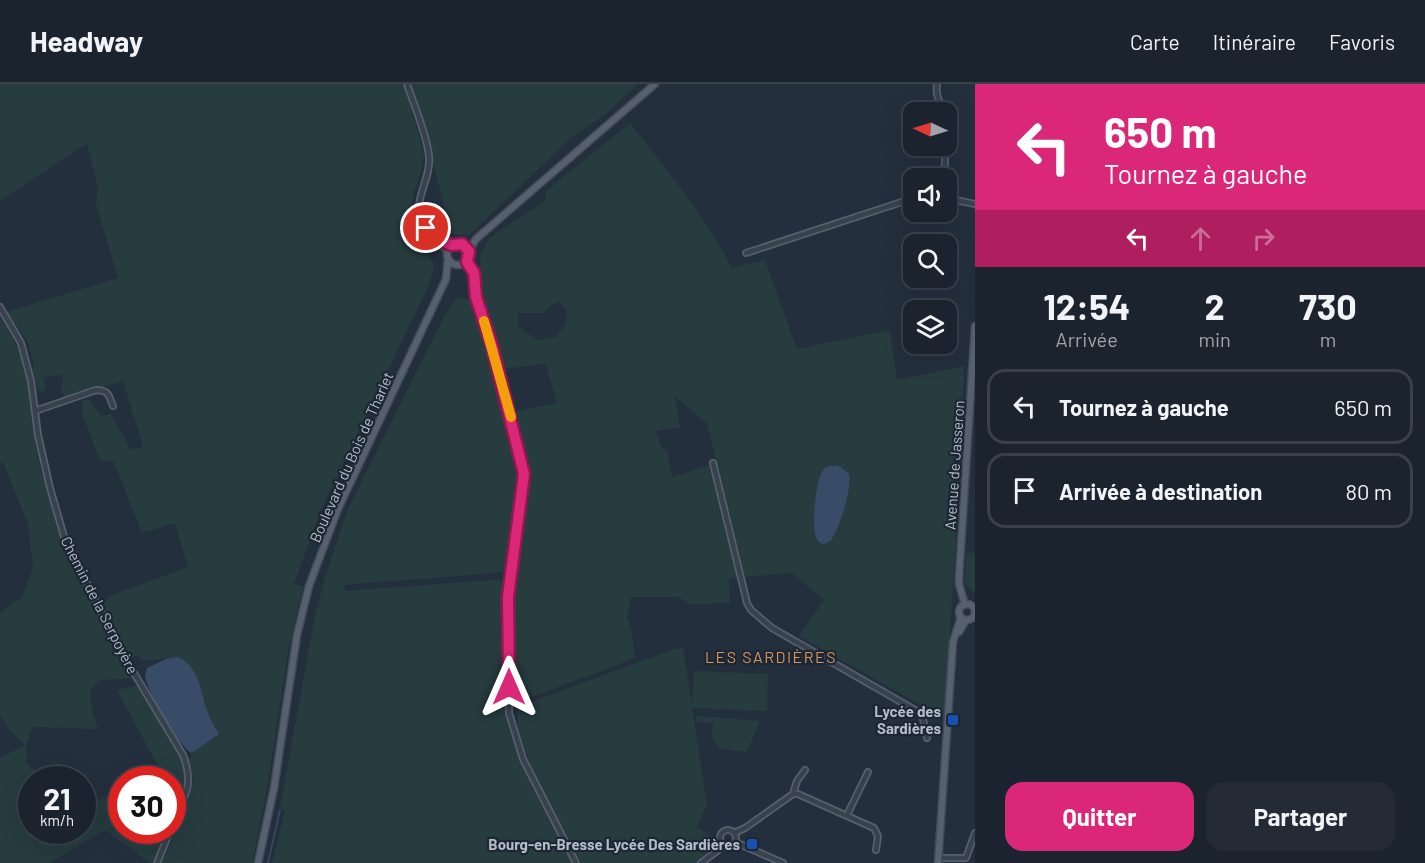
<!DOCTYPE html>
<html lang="fr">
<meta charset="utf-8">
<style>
:root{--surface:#1b232e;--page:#242b36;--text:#f1f3f6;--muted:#a0a4aa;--line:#39404a;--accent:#db2777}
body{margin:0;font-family:Barlow,sans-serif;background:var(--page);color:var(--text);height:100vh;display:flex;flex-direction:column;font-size:22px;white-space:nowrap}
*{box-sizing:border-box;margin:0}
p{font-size:20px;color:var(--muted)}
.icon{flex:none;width:33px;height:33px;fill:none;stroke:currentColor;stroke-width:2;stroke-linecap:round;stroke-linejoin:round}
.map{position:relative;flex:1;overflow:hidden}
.details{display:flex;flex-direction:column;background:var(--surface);width:450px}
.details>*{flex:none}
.guide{background:#db2777;color:#fff;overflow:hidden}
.needle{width:39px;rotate:274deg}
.tools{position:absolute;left:903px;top:18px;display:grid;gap:12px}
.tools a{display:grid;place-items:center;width:54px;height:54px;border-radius:12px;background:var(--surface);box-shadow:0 6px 24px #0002,0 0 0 2px var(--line);font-size:30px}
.speed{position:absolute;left:18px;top:682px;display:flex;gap:12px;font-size:30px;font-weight:700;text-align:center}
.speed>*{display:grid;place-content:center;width:78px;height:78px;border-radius:50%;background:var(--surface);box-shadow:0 6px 24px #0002,0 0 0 2px var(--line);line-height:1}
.speed small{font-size:15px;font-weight:400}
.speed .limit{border:9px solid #d22;background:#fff;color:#111}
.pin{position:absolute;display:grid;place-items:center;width:51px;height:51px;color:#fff;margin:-26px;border:3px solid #fff;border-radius:50%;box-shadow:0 2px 6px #0007}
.me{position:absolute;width:66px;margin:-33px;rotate:0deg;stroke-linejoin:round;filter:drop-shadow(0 0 4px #0008)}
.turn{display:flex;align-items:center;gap:21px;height:126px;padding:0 30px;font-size:27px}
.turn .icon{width:78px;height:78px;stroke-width:2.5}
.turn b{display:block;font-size:42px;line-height:51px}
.lanes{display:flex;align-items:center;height:57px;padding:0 30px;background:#0003;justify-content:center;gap:30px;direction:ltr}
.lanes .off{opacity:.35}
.eta{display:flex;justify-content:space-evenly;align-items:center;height:102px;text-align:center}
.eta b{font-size:36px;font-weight:700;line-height:42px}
.cta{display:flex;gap:12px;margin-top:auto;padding:12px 30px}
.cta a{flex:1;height:69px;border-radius:18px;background:var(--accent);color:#fff;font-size:24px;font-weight:700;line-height:69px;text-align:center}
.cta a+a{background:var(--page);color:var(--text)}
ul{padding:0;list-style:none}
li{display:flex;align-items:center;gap:18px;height:75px;margin:0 12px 9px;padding:0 18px;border:3px solid var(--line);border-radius:18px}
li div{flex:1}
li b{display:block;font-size:22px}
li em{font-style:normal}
header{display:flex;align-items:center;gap:36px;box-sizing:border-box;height:84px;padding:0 30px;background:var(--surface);border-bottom:2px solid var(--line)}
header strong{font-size:28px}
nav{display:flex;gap:33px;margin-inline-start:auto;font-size:21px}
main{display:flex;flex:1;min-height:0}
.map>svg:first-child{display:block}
.green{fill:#263c3f;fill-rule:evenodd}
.water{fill:#394c67}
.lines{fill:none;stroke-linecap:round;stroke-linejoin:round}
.stream{stroke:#394c67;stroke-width:1.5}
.minor-casing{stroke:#565f6c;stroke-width:8}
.major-casing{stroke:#414a57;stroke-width:9}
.minor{stroke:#38414e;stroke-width:4.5}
.major{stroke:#56606e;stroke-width:6}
.route-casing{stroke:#8e194d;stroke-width:15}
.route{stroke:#db2777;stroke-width:10}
.slow{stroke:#f59e0b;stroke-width:10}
.transit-dot{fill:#1a4fb4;stroke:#1d2633;stroke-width:2}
.labels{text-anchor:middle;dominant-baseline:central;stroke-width:4.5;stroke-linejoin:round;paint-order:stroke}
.street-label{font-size:15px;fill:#b4bcc9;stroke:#1d2633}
.poi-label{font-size:15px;font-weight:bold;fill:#b4bcc9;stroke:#1d2633;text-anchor:end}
.neighbourhood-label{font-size:16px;letter-spacing:1.5px;fill:#d59563;stroke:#1d2633}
</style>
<header>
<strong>Headway</strong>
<nav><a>Carte</a><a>Itinéraire</a><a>Favoris</a></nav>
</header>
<main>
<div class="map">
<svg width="975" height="779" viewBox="0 0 975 779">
<rect width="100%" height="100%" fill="#242f3e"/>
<path class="green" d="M0,0H404L424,69C424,88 412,105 412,121C413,143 426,163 434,183L429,201L320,428L294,500L303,502L289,562L266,710L252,779H160C169,767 193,709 193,695C193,689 190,682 189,676L192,669L218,650L208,630L201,603L178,573L143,577L138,571L129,575L100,519L112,511L188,483L175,439L142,449L114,378L100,377L83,332L82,316H90L101,332L111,330L131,366L143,363L123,297L64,314L61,303L63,297L62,290L44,294L46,304L42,309L38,305L32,286L34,282L28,258L6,228L118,194L96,121L98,103L87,59L0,117Z
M410,0H638L607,29L572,53L469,151L451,150L429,62Z
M630,39C666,85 705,132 732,184L765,176L797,265L890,246L897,296L964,282L961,363L945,635L799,552L824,516L792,489L745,493L707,340L675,312L680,343L656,347L662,365L667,366L672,393L711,381L738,494L729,495L730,519L691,520L678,513H631L627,534L631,544L635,574L521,617L514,618L512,517L526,408V389L514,328L557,319L546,280L501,285L481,212L480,172L489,154L544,118L546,107ZM559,218L567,226L565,241L556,253L537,256L518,242V229H544L548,223Z
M458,212L473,218L488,262L523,392L507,488L343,501L346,507L505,495L506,623C514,679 548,730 574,779H272L285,727L280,724L314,537L326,490L347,427L444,233Z
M0,232L21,269L27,293L35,357L41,388L65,464L124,580L134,594L101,596L91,604V622L98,645L32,643L26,661L27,680L48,696H32V747H82L83,724L121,705L122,747H168L160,771L154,779H150L105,746L49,779H0V674L25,661L8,644L0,631V529L22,513L33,484L28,440L4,380L0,378Z
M967,468L975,469V510L964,499Z
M683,564L692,620L694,587L768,590L767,627L692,624L707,720L697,743L718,758L712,766L694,779H581C564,746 510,657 518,623L674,565Z
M139,601C150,621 190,677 187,697C186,710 178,724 173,736L172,696H140L160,686L117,606Z
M697,632L760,637L747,668L720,665L712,654L713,639L697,638Z"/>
<path class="water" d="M839,382L849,390C852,404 840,444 831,456C828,459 826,459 822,460C818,457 816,455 815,449C812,439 816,390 825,384C829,381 835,382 839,382Z
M178,573C201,585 200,607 208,629C210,636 215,643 219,650L192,669C180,664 148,608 145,593C145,590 146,588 147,584L166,575Z"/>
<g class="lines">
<path class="stream" d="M268,779L280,726"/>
<g class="minor-casing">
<path id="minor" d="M407,0C414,21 427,51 429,72C432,99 405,123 429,146C436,153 443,157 452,161
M937,0C935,13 940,19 948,30L946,58
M944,94L946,62
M946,114L975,120
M441,157L447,169
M746,169L914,114
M467,178L474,189L476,213L492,262L524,390L508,513L509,629L523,675L576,779
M0,223L21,259L31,297L38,351L50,404L65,456L122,569L183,671C195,703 184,712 172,741
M35,327L96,306C108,306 109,311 113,322
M713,379L747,519L751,526L772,544L922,630L927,654
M974,533L975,534
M793,710L797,697L805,686
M847,731L868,688
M720 754a8 8 0 1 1 16 0a8 8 0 1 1-16 0Z
M734,749L745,744L793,710H798L874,744L878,752L876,766
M735,758L783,779
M939,774H966L975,749
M157,779L170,747
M701,779L725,761"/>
</g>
<g class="major-casing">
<path id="major" d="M447 170a11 11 0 1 1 22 0a11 11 0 1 1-22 0Z
M469,167L476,155L655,0
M959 528a8 8 0 1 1 16 0a8 8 0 1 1-16 0Z
M965,521L959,500V493L975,242
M959,548L966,536
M258,779L274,704L297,551L309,502L338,425L446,195L448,174
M938,779L953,558L961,533"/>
</g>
<use href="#minor" class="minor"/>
<use href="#major" class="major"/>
</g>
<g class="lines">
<g class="route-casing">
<path id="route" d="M426,144L441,157L452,161L462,160L469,167L467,178L474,189L476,213L492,262L524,390L508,513L509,603"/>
</g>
<use href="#route" class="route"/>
<path class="slow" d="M484,237L511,333"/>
</g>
<g class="transit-dot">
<rect x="947" y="630" width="12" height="12" rx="3"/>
<rect x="746" y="754" width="12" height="12" rx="3"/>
</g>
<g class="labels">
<g class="street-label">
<text transform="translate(351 373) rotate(-66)">Boulevard du Bois de Tharlet</text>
<text transform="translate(954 381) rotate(-86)">Avenue de Jasseron</text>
<text transform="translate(100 521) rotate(63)">Chemin de la Serpoyère</text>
</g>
<g class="poi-label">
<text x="941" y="627">Lycée des<tspan x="941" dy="17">Sardières</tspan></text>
<text x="740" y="760">Bourg-en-Bresse Lycée Des Sardières</text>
</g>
<g class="neighbourhood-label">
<text x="771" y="572">LES SARDIÈRES</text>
</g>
</g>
</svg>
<div class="tools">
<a><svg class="needle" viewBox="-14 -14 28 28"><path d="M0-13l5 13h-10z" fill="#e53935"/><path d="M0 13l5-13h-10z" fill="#a0a4aa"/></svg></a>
<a><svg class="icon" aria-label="sound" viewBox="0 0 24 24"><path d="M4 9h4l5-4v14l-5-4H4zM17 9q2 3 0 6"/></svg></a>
<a><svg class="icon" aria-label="search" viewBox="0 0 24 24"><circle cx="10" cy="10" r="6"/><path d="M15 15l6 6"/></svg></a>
<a><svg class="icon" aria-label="layers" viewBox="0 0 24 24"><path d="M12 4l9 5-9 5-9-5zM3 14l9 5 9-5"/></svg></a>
</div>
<div class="speed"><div>21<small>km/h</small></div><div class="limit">30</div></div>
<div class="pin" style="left:426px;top:144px;background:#d93025"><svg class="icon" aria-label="arrive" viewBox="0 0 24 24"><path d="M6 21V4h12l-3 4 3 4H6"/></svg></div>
<svg class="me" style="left:509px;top:603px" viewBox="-20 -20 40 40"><path d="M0-17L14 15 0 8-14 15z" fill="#db2777" stroke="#fff" stroke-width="4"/></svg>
</div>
<section class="details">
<div class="guide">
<div class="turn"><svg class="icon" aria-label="left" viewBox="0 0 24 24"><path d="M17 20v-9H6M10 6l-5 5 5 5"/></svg><div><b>650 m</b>Tournez à gauche</div></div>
<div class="lanes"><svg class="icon" aria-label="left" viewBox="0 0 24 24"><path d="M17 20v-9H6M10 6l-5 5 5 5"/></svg><svg class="icon off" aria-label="ahead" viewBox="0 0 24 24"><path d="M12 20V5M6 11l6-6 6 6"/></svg><svg class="icon off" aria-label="right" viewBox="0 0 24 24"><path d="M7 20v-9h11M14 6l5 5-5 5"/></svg></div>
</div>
<div class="eta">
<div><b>12:54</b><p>Arrivée</p></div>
<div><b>2</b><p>min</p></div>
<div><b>730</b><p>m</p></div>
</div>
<ul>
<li><svg class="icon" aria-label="left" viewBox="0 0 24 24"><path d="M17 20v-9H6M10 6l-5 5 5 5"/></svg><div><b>Tournez à gauche</b></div><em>650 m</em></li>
<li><svg class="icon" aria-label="arrive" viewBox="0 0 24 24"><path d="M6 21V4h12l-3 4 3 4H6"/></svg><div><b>Arrivée à destination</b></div><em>80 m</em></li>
</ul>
<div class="cta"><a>Quitter</a><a>Partager</a></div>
</section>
</main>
